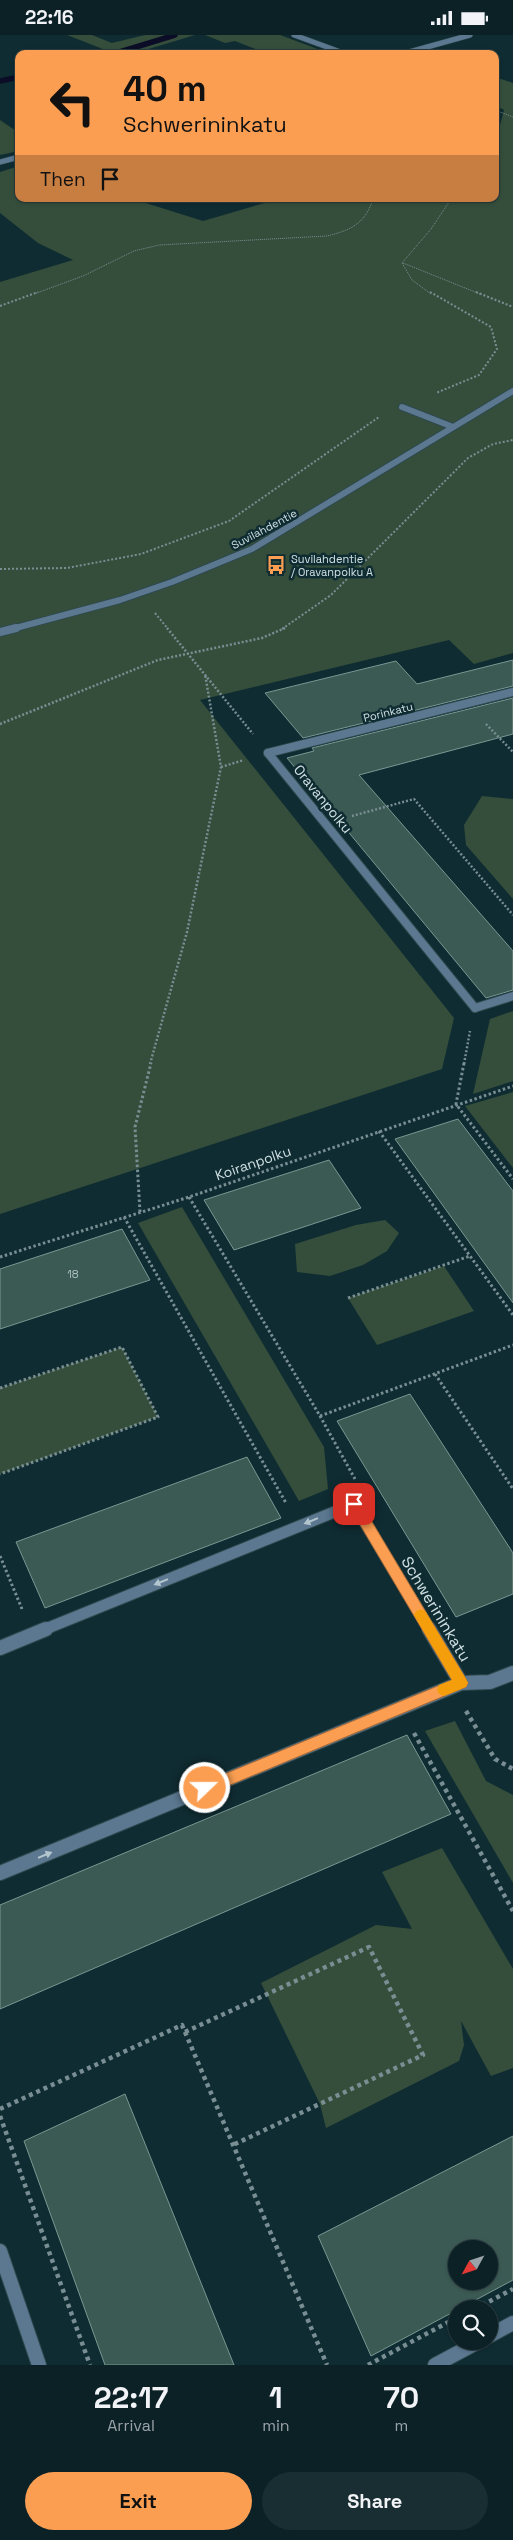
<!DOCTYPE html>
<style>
:root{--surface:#0b2126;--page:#192e32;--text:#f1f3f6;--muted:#9aa3a7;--line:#2b3e43;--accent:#fb9e52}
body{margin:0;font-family:"Space Grotesk",sans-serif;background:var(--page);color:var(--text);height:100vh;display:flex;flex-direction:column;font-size:19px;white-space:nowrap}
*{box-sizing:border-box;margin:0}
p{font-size:16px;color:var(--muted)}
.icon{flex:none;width:28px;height:28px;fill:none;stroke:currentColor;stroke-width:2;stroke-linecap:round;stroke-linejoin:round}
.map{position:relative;height:2330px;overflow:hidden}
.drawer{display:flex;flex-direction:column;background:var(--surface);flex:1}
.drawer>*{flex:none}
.hud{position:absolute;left:15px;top:15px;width:484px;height:152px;border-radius:10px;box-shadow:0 1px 4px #0004,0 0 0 1px var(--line);background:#fb9e52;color:#111;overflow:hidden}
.needle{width:32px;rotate:230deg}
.fabs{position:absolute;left:448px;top:2205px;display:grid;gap:10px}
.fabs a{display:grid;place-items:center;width:50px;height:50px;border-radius:50%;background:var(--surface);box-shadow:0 1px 4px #0004,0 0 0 1px var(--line);font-size:25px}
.pin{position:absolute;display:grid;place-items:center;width:42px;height:42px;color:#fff;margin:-21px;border-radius:10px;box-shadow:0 2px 8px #0006}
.me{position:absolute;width:55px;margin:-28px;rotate:68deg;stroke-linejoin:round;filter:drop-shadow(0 0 4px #0008)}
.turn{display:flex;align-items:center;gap:18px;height:105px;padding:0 25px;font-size:22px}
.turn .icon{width:65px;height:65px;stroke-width:2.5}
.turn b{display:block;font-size:35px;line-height:42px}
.then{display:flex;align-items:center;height:48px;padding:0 25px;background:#0003;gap:10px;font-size:19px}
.eta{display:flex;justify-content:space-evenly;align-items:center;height:85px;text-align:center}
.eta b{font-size:30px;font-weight:800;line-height:35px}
.button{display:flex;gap:10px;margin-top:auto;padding:10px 25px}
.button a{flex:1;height:58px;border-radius:30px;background:var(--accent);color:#111;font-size:20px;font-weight:800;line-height:58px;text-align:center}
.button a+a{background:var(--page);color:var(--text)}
.status{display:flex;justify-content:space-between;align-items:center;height:35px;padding:0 25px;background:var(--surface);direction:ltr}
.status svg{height:14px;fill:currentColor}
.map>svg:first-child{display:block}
.green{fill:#354e3b}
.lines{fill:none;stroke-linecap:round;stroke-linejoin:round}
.stream{stroke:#0b0d27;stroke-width:5.5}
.building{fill:#3c5a54;stroke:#799892;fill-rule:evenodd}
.service-far2-casing{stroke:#2e494e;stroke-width:8}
.service-far1-casing{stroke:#2e494e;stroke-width:10}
.service-casing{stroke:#2e494e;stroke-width:16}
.minor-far3-casing{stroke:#2e494e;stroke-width:6}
.minor-far2-casing{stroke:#2e494e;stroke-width:10}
.minor-far1-casing{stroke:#2e494e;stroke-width:13}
.minor-casing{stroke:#2e494e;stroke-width:16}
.tertiary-far1-casing{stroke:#2e494e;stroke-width:8}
.tertiary-casing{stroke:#2e494e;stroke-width:10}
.path-far4{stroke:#788e93;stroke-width:1;stroke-dasharray:1 1;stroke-linecap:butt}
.path-far3{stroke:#788e93;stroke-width:2;stroke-dasharray:2 2;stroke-linecap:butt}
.path-far2{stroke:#788e93;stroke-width:2.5;stroke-dasharray:2 2;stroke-linecap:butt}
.path-far1{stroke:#788e93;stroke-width:3;stroke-dasharray:2.5 2.5;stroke-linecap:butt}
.path{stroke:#788e93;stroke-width:4.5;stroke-dasharray:4 4;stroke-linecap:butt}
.service-far2{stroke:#5b7890;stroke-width:6}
.service-far1{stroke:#5b7890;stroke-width:8}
.service{stroke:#5b7890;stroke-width:14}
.minor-far3{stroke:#5b7890;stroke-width:5}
.minor-far2{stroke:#5b7890;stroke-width:8}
.minor-far1{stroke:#5b7890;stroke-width:11}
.minor{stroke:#5b7890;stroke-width:14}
.tertiary-far1{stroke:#5b7890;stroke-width:6}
.tertiary{stroke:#5b7890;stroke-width:8}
.oneway{fill:#b3c6ce}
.route{fill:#fb9e52;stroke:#a36735}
.slow{fill:#f59e0b}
.labels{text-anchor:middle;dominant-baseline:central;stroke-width:5;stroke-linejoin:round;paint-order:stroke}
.far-street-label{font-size:11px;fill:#d0e0e3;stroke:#0f2c32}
.far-poi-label{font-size:11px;fill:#d0e0e3;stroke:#0f2c32;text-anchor:start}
.number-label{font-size:11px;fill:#abbebf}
.street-label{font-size:14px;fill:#d0e0e3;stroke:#0f2c32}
.near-street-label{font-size:16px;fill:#d0e0e3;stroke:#0f2c32}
</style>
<div class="status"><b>22:16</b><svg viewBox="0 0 49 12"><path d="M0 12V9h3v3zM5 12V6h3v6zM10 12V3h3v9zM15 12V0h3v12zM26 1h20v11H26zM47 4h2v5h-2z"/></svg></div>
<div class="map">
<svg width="513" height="2330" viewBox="0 0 513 2330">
<rect width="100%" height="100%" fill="#0f2c32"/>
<path class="green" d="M67,0H92L112,8L145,0H195L132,19H98L108,16Z
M205,0H280L331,19H268L235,6L225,8Z
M495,42L513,48V618L474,629L449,605L200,665L454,983L442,1034L0,1179V247L73,225L38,208L0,178V137L19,131V164H133L203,186L278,164H495V99L498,98L504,75L495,70Z
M0,85L19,98V116L0,120Z
M482,761L513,764V864L466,810L464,790Z
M513,976V1046L473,1059L490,984Z
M513,1057V1133L465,1071Z
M182,1172L324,1412L328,1454L299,1466L138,1188Z
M385,1185L399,1198L387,1216L363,1230L330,1241L297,1237L295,1209L356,1190Z
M444,1231L474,1276L377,1310L348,1263Z
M122,1312L158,1382L0,1439V1353Z
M455,1686L486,1746L513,1760V1848L425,1696Z
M442,1813L513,1934V2033L491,2041L461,1986L464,2010L459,2026L326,2093L320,2069L261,1948L376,1890L412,1894L382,1837Z"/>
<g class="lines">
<path class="stream" d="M113,19L175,0
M0,46L19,42"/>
</g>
<path class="building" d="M513,625V651L303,703L265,658L396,626L417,649Z
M513,663V699L359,740L513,916V955L486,963L287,723L314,716L312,713Z
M458,1084L513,1156V1268L395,1104Z
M329,1125L361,1173L234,1215L204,1165Z
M122,1194L150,1245L0,1294V1234Z
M410,1359L513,1518V1559L456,1582L337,1386Z
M247,1422L281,1483L45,1573L16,1507Z
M407,1700L451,1779L0,1974V1870Z
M125,2059L234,2330H105L24,2106Z
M513,2101V2245L371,2321L318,2201ZM456,2214H489V2246H456Z"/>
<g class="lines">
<g class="service-far2-casing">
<path id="service-far2" d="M402,372L453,392"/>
</g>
<g class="service-far1-casing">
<path id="service-far1" d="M268,718L475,973"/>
</g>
<g class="service-casing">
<path id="service" d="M461,1648L490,1647L513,1638"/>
</g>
<g class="minor-far3-casing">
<path id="minor-far3" d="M294,0L346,19
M402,19L470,0
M0,127L19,122"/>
</g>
<g class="minor-far2-casing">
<path id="minor-far2" d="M268,718L513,657
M475,973L513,961"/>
</g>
<g class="minor-far1-casing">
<path id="minor-far1" d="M43,1595L354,1469L430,1595"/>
</g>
<g class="minor-casing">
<path id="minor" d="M0,1613L46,1594
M0,1838L461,1648L429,1594
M0,2216L39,2330
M489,2301L513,2288
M435,2330L480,2306"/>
</g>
<g class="tertiary-far1-casing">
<path id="tertiary-far1" d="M12,594L120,565L172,547L252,514L513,356"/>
</g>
<g class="tertiary-casing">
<path id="tertiary" d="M0,597L16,593"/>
</g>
<path class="path-far4" d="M495,75L513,82
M403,228L480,259
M34,259L83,241L134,216L159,210L327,201C351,195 365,189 373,164
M431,259L412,245L402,228L431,194L451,164"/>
<path class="path-far3" d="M430,257L491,292L497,314L479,340L436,358
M476,257L513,272
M0,271L38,257
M0,534L67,533L141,519L229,486L379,382
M155,578L168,594
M282,594L331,560L468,423L493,409L513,405"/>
<path class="path-far2" d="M167,593L253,699
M0,689L158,625L262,603L285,593
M486,689L513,717
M221,732L244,725
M352,781L414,764L513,880
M150,1029L187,897L221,732L205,639
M464,1029L470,996"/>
<path class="path-far1" d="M464,1028L456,1069L513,1144
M379,1096L513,1280
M189,1162L320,1381L355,1444
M140,1177L135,1092L151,1028
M124,1182L286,1468
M0,1222L189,1162L513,1051
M348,1263L470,1221
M435,1339L513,1454
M0,1353L122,1312L158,1382L0,1439
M320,1381L513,1310
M0,1521L22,1574"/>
<path class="path" d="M466,1676L495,1724L513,1734
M414,1698L513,1876
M185,1997L369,1912L423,2020L233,2110
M0,2074L182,1990L327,2330
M0,2081L90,2330
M475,2274L513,2254
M368,2330L456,2283"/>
<use href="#service-far2" class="service-far2"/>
<use href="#service-far1" class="service-far1"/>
<use href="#service" class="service"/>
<use href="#minor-far3" class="minor-far3"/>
<use href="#minor-far2" class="minor-far2"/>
<use href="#minor-far1" class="minor-far1"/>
<use href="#minor" class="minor"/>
<use href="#tertiary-far1" class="tertiary-far1"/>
<use href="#tertiary" class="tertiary"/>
</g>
<defs><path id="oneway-solid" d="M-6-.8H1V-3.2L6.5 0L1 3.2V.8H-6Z" transform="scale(1.25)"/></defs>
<g class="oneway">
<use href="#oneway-solid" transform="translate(311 1486) rotate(158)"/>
<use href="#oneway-solid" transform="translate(161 1547) rotate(158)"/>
<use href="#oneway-solid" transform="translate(45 1820) rotate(-22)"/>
</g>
<path class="route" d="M354,1463L359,1465L466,1644L468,1648L466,1652L211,1758L205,1760L200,1758L198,1753L200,1749L452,1645L350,1473L348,1469L350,1465Z"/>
<path class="slow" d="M421,1574L425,1576L466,1644L468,1648L466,1652L444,1661L439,1659L437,1655L439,1650L452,1645L414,1580L416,1576Z"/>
<defs>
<g id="bus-bare" transform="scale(1.5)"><path d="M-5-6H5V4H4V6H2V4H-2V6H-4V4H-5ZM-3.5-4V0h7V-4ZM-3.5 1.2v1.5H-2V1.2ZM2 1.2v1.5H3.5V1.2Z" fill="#fb9e52" stroke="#0f2c32" stroke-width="2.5" paint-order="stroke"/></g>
</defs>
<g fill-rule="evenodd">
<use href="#bus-bare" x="276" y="530"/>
</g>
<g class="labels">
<g class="far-street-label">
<text transform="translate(264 494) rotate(-28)">Suvilahdentie</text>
<text transform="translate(388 677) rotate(-14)">Porinkatu</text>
</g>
<g class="far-poi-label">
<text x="291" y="524">Suvilahdentie<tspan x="291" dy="13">/ Oravanpolku A</tspan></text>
</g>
<g class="number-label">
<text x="73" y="1239">18</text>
</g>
<g class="street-label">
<text transform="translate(323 764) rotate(51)">Oravanpolku</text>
<text transform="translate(253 1128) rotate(-19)">Koiranpolku</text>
</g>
<g class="near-street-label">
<text transform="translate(436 1574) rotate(59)">Schwerininkatu</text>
</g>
</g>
</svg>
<div class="fabs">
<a><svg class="needle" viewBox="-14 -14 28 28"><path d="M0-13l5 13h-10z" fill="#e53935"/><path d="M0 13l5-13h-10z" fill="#9aa3a7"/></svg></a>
<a><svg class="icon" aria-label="search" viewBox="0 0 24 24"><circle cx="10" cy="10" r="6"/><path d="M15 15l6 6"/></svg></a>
</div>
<div class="pin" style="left:354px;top:1469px;background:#d93025"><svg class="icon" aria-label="arrive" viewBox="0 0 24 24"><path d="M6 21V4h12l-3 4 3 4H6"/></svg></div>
<svg class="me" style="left:205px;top:1753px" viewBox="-20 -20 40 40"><circle r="17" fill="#fb9e52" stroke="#fff" stroke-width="3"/><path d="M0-11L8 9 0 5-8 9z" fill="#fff"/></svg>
<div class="hud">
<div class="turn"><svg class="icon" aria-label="left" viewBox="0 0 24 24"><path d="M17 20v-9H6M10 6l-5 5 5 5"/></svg><div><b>40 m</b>Schwerininkatu</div></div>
<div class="then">Then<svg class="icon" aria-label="arrive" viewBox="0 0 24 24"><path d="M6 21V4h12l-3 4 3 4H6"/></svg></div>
</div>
</div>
<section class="drawer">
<div class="eta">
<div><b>22:17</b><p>Arrival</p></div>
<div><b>1</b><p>min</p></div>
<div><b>70</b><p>m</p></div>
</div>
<div class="button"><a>Exit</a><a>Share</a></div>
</section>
